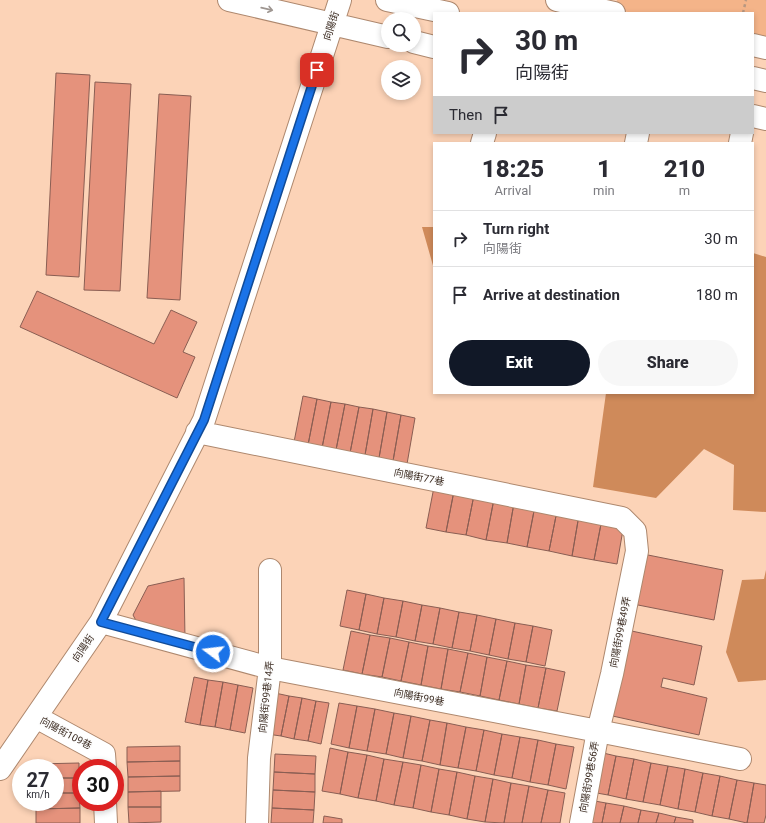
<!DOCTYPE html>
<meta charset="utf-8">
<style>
:root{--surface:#fff;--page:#f7f7f7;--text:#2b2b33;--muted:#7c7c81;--line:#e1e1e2;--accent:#111827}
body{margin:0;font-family:Roboto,"Noto Sans TC",sans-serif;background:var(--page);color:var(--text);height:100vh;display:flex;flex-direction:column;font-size:15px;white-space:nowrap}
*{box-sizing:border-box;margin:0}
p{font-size:13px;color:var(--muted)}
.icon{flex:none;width:22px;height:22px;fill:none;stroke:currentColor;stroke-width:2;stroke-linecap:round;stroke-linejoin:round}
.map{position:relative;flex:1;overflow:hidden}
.panel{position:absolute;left:433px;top:142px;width:321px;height:252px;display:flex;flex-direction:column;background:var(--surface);border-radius:0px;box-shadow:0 2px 6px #0003}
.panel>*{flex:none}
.hud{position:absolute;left:433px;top:12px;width:321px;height:122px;border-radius:0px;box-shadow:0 2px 6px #0003;background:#fff;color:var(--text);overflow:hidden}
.buttons{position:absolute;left:381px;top:12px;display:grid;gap:8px}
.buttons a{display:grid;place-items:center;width:40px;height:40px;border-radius:50%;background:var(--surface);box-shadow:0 2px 6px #0003;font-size:20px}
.speed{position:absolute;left:12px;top:759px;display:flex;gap:8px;font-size:20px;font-weight:700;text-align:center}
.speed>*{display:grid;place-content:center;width:52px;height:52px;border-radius:50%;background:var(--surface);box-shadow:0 2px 6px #0003;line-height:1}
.speed small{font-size:10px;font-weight:400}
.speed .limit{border:6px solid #d22;background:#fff;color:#111}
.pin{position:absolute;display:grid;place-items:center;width:34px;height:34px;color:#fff;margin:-17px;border-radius:8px;box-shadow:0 2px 6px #0006}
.me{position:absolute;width:44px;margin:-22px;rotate:285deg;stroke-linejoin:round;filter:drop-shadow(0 0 3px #0008)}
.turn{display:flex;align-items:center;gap:14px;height:84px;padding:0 16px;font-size:18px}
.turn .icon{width:52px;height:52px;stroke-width:2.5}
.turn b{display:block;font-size:28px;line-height:34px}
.then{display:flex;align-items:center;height:38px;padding:0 16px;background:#0003;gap:8px;font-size:15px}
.eta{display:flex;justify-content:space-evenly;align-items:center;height:68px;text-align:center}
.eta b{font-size:24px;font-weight:800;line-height:28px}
.action{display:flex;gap:8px;margin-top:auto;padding:8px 16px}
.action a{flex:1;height:46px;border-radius:24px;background:var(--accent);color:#fff;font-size:16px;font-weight:800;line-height:46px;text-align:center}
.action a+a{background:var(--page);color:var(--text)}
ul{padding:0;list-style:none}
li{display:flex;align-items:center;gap:12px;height:56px;padding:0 16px;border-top:1px solid var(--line)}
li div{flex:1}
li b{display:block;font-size:15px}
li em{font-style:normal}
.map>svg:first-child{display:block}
.green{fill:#f4b489}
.forest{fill:#cf8a5a}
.building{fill:#e5927c;stroke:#8a5e53}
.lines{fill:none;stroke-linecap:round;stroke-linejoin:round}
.minor-casing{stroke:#ae886e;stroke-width:24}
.path{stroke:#b79781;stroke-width:2.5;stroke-dasharray:3 3;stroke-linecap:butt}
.minor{stroke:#fff;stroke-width:22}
.oneway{stroke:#9e9691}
.route-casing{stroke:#114b97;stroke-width:10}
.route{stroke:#1a73e8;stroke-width:7}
.labels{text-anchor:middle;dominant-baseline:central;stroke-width:3;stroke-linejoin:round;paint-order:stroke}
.street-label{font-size:10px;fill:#3d2d23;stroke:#fdfdfd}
</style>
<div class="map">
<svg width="766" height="823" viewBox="0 0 766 823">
<rect width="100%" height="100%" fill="#fcd3b7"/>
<path class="green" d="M617,0H766V41L753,38V13H632L615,9Z"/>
<path class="forest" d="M422,227H434V269Z
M753,253L766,257V512L733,510L734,465L704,449L656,498L593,487L606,393H753Z
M766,570V680L738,682L726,652L742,580L764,579Z"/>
<path class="building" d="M56,73L90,75L79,277L46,275Z
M95,82L131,84L120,291L84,290Z
M159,94L191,96L180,300L147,298Z
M37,291L154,344L171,310L197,322L183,352L195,357L177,398L20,327Z
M303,396L317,399L308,445L294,442Z
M317,399L331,402L322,448L308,445Z
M331,402L345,404L336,450L322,448Z
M345,404L359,407L350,453L336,450Z
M359,407L373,409L365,455L350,453Z
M373,409L387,412L379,458L365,455Z
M387,412L401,415L393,461L379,458Z
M401,415L415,418L407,464L393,461Z
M434,487L454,491L446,532L426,528Z
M454,491L474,495L466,535L446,532Z
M474,495L494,499L486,540L466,535Z
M494,499L514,503L507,543L486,540Z
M514,503L535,506L527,547L507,543Z
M535,506L557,511L549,551L527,547Z
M557,511L579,515L572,556L549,551Z
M579,515L602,519L594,560L572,556Z
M602,519L624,524L617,564L594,560Z
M643,554L723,570L714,620L633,604Z
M184,578L185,639L141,630L133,615L148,586Z
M347,590L366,594L359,630L340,626Z
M366,594L384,598L377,634L359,630Z
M384,598L403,601L396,637L377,634Z
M403,601L422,605L415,641L396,637Z
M422,605L440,608L433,644L415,641Z
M440,608L459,612L452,648L433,644Z
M459,612L477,615L470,651L452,648Z
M477,615L496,619L489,655L470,651Z
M496,619L515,623L508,659L489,655Z
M515,623L533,626L526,662L508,659Z
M533,626L552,630L545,666L526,662Z
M627,630L702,646L694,685L663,678L661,687L707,698L699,735L608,715Z
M351,631L370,635L362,674L343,670Z
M370,635L390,638L382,677L362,674Z
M390,638L409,642L401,681L382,677Z
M409,642L428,646L421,685L401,681Z
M428,646L448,649L441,689L421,685Z
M448,649L468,653L460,692L441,689Z
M468,653L487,657L480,696L460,692Z
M487,657L507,661L499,700L480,696Z
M507,661L526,665L519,704L499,700Z
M526,665L546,668L538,708L519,704Z
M546,668L565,672L557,711L538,708Z
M194,677L208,680L200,725L185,722Z
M208,680L223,682L215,727L200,725Z
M223,682L238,685L230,730L215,727Z
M238,685L253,688L245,733L230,730Z
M275,693L289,696L281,736L267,734Z
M289,696L302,698L294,739L281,736Z
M302,698L316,701L308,741L294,739Z
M316,701L329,703L321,744L308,741Z
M339,703L357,706L349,748L331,744Z
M357,706L375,709L367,751L349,748Z
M375,709L394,713L386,754L367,751Z
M394,713L411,716L403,758L386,754Z
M411,716L430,720L422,761L403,758Z
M430,720L447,723L440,765L422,761Z
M447,723L466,727L458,768L440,765Z
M466,727L484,730L476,771L458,768Z
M484,730L502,734L494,775L476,771Z
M502,734L520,737L512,778L494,775Z
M520,737L538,740L530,782L512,778Z
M538,740L556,744L548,785L530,782Z
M556,744L574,747L566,789L548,785Z
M180,746V761L127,762V747Z
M330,748L348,752L340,794L322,791Z
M348,752L367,755L358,798L340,794Z
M599,752L616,756L608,795L591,792Z
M275,754L316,756L315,774L274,772Z
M367,755L384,759L376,801L358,798Z
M616,756L634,759L626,799L608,795Z
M384,759L403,762L394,805L376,801Z
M634,759L651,763L643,802L626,799Z
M180,761V776L128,777L127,762Z
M403,762L421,765L413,808L394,805Z
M79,763V778H55V768H35V764Z
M651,763L668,766L660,805L643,802Z
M421,765L439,769L431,812L413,808Z
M668,766L685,769L678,809L660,805Z
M439,769L457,772L449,815L431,812Z
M685,769L703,773L695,812L678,809Z
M274,772L315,774V792L273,790Z
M457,772L475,776L467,819L449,815Z
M703,773L720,776L712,816L695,812Z
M180,776V791L128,792V777Z
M475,776L493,779L485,822L467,819Z
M720,776L737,780L729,819L712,816Z
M55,778H79V793H55Z
M493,779L511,783L504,823L485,822Z
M737,780L754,783L747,823L729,819Z
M511,783L529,786L522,823H504Z
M754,783L766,785V815L764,823H747Z
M529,786L548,790L541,823H522Z
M273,790L315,792L314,810L272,808Z
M548,790L565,793L560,823H541Z
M161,791V807H128V792Z
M55,793H79L80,808L36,809L35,802H55Z
M589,800L606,803L602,823H584Z
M606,803L624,806L620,823H602Z
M624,806L641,810L638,823H620Z
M128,807H161V822L129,823Z
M80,808V823H36V809Z
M272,808L314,810L313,823H271Z
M641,810L659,813L656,823H638Z
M659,813L676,817L674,823H656Z
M324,816L342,819V823H323Z
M676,817L693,820V823H674Z"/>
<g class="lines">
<g class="minor-casing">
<path id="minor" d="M229,0L388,37
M387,0L448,13
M557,0L614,13
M414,42L434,47
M753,45L766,48
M753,78L766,81
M753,116L766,119
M482,143L485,133
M636,143L638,133
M740,143L742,133
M197,432L622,518L635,531L637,551L612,674L598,731L581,823
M101,622L270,668L598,731L740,759
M36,717L104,754L105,768
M0,769L101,622L204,420L340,0
M105,802L106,823
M257,823L259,758L270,668V570"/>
</g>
<path class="path" d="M743,13L746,0"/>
<use href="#minor" class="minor"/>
</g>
<defs><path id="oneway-shaft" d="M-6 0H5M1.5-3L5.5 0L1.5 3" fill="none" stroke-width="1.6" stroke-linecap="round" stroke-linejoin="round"/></defs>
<use class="oneway" href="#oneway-shaft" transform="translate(267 9) rotate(13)"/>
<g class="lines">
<g class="route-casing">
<path id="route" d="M213,652L101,622L204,420L317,70"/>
</g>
<use href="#route" class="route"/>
</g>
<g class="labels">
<g class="street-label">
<text transform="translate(331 26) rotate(-72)">向陽街</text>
<text transform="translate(419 477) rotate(11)">向陽街77巷</text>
<text transform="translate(620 632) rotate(-79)">向陽街99巷49弄</text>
<text transform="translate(83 648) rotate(-56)">向陽街</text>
<text transform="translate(266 697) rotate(-84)">向陽街99巷14弄</text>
<text transform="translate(419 697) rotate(11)">向陽街99巷</text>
<text transform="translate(66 733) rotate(28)">向陽街109巷</text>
<text transform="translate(589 777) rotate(-80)">向陽街99巷56弄</text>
</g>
</g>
</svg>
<div class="buttons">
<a><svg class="icon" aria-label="search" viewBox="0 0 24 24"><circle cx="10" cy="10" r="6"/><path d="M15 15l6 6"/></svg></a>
<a><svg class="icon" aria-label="layers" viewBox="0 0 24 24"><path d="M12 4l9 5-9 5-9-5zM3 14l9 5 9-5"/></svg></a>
</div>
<div class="speed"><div>27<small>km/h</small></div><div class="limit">30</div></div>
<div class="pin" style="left:317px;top:70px;background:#d93025"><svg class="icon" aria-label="arrive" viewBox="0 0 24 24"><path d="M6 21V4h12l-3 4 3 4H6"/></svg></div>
<svg class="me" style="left:213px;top:652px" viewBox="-20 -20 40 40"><circle r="17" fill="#1a73e8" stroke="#fff" stroke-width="3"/><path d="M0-11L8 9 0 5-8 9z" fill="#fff"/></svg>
<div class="hud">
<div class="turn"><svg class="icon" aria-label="right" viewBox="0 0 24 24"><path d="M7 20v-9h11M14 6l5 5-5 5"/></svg><div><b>30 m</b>向陽街</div></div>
<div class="then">Then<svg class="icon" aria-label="arrive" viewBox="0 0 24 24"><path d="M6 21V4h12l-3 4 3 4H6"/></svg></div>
</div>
<section class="panel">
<div class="eta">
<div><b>18:25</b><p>Arrival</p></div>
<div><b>1</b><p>min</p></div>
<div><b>210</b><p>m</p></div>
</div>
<ul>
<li><svg class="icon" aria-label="right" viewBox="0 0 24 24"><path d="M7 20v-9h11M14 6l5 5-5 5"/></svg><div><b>Turn right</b><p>向陽街</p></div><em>30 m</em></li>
<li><svg class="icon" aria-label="arrive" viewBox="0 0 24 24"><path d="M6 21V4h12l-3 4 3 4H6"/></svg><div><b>Arrive at destination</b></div><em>180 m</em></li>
</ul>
<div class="action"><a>Exit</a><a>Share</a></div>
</section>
</div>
